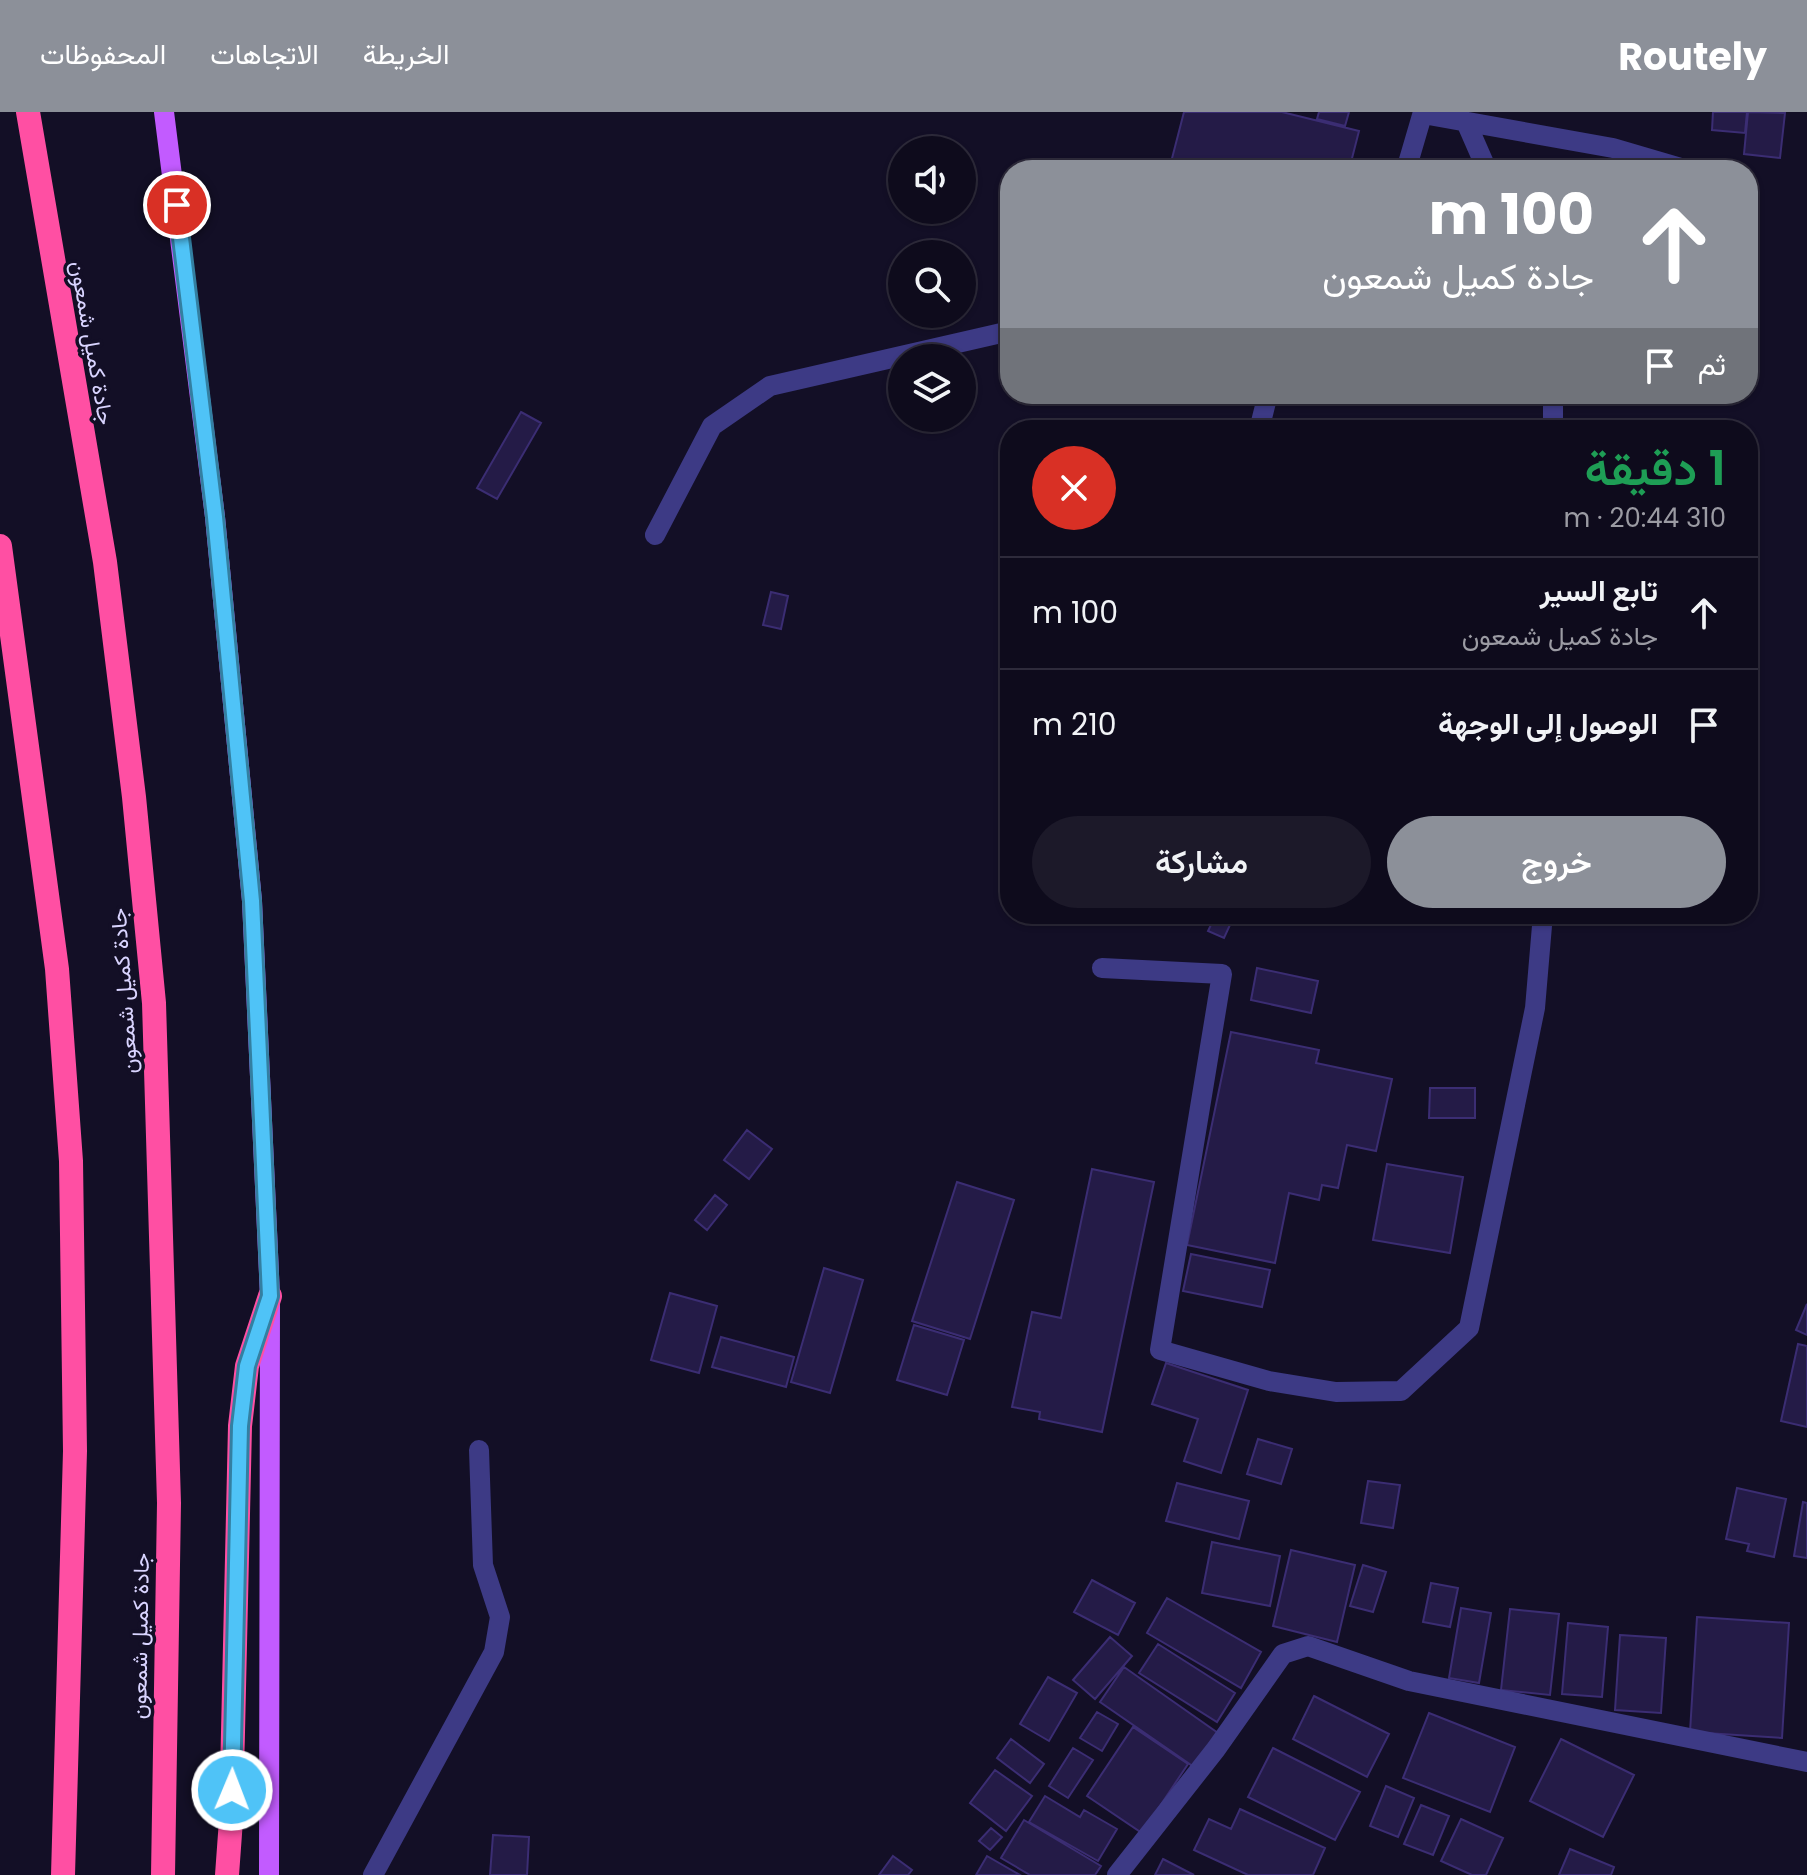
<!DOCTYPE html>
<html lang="ar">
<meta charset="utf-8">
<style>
:root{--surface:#0e0b1c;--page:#1c1929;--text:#f1f3f6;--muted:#9b9ba3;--line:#2e2b3b;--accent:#8c9099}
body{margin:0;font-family:Poppins,Vazirmatn,sans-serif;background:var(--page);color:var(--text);direction:rtl;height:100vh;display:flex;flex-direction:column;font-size:30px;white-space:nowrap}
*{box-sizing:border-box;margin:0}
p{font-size:26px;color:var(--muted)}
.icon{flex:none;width:44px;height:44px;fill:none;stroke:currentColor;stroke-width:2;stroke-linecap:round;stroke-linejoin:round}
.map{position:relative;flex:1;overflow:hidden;direction:ltr}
.panel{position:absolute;left:1000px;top:308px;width:758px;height:504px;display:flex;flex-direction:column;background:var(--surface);border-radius:32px;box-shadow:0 2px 6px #0004,0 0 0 2px var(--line);direction:rtl}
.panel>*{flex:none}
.top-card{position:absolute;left:1000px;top:48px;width:758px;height:244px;border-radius:32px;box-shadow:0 2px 6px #0004,0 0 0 2px var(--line);direction:rtl;background:#8c9099;color:#fff;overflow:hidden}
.controls{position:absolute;left:888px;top:24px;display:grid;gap:16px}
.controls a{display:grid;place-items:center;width:88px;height:88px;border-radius:50%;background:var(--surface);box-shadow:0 2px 6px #0004,0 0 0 2px var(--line);font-size:40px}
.pin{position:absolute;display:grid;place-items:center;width:68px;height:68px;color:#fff;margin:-34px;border:4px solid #fff;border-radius:50%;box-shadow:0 2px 8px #0007}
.me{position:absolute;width:88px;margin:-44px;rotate:1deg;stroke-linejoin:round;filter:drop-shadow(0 0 6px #0008)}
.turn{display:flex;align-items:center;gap:28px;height:168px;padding:0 32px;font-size:36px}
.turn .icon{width:104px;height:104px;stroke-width:2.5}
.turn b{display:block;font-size:56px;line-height:68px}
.then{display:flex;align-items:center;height:76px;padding:0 32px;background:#0003;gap:16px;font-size:30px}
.round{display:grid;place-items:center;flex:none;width:84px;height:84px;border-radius:42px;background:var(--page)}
.summary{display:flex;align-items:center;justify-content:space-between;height:136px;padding:0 32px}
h1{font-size:48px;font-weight:600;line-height:60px;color:#1e9e55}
.button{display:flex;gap:16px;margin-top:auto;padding:16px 32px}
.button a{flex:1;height:92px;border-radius:48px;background:var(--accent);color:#fff;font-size:32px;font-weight:600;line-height:92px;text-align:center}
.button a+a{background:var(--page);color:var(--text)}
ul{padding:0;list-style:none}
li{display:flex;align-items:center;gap:24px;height:112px;padding:0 32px;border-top:2px solid var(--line)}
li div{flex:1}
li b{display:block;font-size:30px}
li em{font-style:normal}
header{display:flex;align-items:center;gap:48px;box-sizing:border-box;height:112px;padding:0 40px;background:var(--accent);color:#fff}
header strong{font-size:38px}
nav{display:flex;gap:44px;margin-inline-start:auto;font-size:28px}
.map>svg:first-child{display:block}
.building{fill:#241b47;stroke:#3b2d73;stroke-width:2}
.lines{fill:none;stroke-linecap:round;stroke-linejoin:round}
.minor{stroke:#3d3a85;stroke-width:20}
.major{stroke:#c25bff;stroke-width:20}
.highway{stroke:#ff4fa3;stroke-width:24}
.route-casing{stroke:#337fa1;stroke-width:20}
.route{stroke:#4fc3f7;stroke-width:14}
.labels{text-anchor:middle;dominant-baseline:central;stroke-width:7;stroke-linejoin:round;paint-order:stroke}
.street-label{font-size:22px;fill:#d9d4ff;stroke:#130f26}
</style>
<header>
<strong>Routely</strong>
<nav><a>الخريطة</a><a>الاتجاهات</a><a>المحفوظات</a></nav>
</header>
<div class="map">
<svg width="1807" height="1763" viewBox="0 0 1807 1763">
<rect width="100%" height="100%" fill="#130f26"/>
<path class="building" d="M1184,0H1282L1359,19L1349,58H1169Z
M1319,0H1349L1345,14L1317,7Z
M1713,0H1747L1745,21L1712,18Z
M1748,0L1785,1L1780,46L1744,42Z
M521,300L541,311L497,387L477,376Z
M771,480L788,484L781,517L763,513Z
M1216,802H1235L1224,826L1208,819Z
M1257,856L1318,869L1311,901L1251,888Z
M1231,920L1319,938L1316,951L1392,967L1376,1039L1347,1033L1338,1076L1322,1073L1319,1088L1289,1081L1275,1151L1187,1133Z
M1430,976H1475V1006H1429Z
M747,1018L772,1037L749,1067L724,1048Z
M1387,1052L1463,1065L1450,1141L1373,1128Z
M1092,1057L1154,1070L1102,1320L1039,1307L1040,1300L1012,1295L1032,1200L1061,1206Z
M957,1070L1014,1088L970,1227L912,1209Z
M715,1083L727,1093L707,1118L695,1108Z
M1191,1142L1270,1158L1262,1195L1183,1179Z
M824,1156L863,1168L830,1281L791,1270Z
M670,1181L717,1194L699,1261L651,1248Z
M1807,1192V1223L1796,1218Z
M914,1213L964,1228L947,1283L897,1268Z
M721,1225L794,1245L786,1275L712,1255Z
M1798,1232L1807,1234V1315L1781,1309Z
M1166,1251L1248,1278L1221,1361L1184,1349L1198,1307L1152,1292Z
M1258,1327L1292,1337L1281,1372L1247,1362Z
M1368,1369L1400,1373L1393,1416L1361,1411Z
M1177,1371L1249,1389L1239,1427L1166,1409Z
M1737,1376L1786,1387L1774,1445L1747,1439L1749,1432L1726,1427Z
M1803,1390L1807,1391V1446L1794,1444Z
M1212,1430L1280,1444L1270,1494L1202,1481Z
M1291,1438L1355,1453L1337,1530L1273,1514Z
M1363,1453L1386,1460L1373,1500L1350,1494Z
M1092,1468L1135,1491L1118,1523L1074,1500Z
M1431,1471L1458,1476L1450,1515L1423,1510Z
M1167,1486L1261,1540L1241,1576L1147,1521Z
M1461,1496L1491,1501L1479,1571L1449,1566Z
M1510,1497L1559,1502L1550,1583L1501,1578Z
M1697,1505L1789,1511L1782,1626L1690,1620Z
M1568,1511L1608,1515L1602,1585L1562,1582Z
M1620,1523L1666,1526L1661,1601L1615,1598Z
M1110,1525L1132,1544L1095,1587L1073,1568Z
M1158,1532L1235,1581L1217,1610L1139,1561Z
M1124,1555L1218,1621L1194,1655L1100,1590Z
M1048,1565L1077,1581L1049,1629L1020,1612Z
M1314,1584L1389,1622L1367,1665L1293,1627Z
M1097,1600L1118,1612L1102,1639L1080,1626Z
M1429,1601L1515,1635L1490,1700L1403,1666Z
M1133,1615L1188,1652L1142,1721L1087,1684Z
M1011,1627L1044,1652L1030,1671L997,1646Z
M1561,1627L1634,1663L1603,1725L1530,1689Z
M1073,1636L1093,1648L1068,1686L1049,1674Z
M1273,1636L1360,1680L1335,1728L1248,1685Z
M995,1658L1032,1684L1006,1719L970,1691Z
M1386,1674L1414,1686L1398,1725L1370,1714Z
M1045,1684L1080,1705L1084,1698L1117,1717L1098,1749L1029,1710Z
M1421,1693L1449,1704L1433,1743L1404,1732Z
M1240,1697L1325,1736L1313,1763H1248L1194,1738L1209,1707L1231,1717Z
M1461,1707L1503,1726L1486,1763H1472L1441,1749Z
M1024,1708L1101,1754L1095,1763H1030L1001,1746Z
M991,1716L1002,1725L990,1738L979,1729Z
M493,1723L529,1725L527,1763H490Z
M1570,1737L1614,1755L1611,1763H1559Z
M893,1744L912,1758L908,1763H879Z
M987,1744L1020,1763H976Z
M1163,1747L1194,1763H1155Z"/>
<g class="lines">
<path class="minor" d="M1423,2L1613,36L1688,58
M1466,10L1487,58
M1406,58L1423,0
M1553,282V318
M1259,318L1268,282
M655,423L712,314L770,274L1010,219
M1102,856L1222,862L1160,1238L1269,1269L1336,1280L1401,1279L1469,1216L1535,896L1543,802
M373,1763L494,1540L500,1505L483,1453L479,1338
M1117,1763L1216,1637L1283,1542L1308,1534L1409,1569L1807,1650"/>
<path class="major" d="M164,0L215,405L252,789L270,1184L269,1763"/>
<path class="highway" d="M28,0L105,450L134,685L154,891L169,1391L163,1763
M0,434L57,857L71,1049L75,1339L63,1763
M227,1763L231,1708L240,1314L247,1254L270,1184"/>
</g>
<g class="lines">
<g class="route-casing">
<path id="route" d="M177,93L215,405L252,789L270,1184L247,1254L240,1314L232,1678"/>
</g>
<use href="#route" class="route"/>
</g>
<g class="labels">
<g class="street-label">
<text transform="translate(92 231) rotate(80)">جادة كميل شمعون</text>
<text transform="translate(124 879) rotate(-94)">جادة كميل شمعون</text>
<text transform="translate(140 1524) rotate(-89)">جادة كميل شمعون</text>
</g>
</g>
</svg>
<div class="controls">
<a><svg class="icon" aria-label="sound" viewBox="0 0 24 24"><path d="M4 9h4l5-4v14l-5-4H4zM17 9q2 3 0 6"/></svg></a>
<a><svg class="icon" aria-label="search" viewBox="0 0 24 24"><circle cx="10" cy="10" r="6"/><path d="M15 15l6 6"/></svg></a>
<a><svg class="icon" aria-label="layers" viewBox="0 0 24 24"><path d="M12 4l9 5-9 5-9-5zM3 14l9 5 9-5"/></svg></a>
</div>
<div class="pin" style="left:177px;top:93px;background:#d93025"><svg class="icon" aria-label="arrive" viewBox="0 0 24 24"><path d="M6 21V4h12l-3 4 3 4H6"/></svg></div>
<svg class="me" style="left:232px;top:1678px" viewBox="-20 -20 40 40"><circle r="17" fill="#4fc3f7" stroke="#fff" stroke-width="3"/><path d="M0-11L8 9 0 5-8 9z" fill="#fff"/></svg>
<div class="top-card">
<div class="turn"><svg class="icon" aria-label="ahead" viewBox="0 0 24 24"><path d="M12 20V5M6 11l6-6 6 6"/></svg><div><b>100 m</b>جادة كميل شمعون</div></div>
<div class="then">ثم<svg class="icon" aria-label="arrive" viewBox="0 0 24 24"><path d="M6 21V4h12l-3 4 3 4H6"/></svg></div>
</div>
<section class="panel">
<div class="summary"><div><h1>1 دقيقة</h1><p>310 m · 20:44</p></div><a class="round" style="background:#d93025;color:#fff"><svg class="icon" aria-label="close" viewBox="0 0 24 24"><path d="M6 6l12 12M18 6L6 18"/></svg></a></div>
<ul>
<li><svg class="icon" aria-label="ahead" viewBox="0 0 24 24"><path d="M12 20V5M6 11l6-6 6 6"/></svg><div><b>تابع السير</b><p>جادة كميل شمعون</p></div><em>100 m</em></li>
<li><svg class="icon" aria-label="arrive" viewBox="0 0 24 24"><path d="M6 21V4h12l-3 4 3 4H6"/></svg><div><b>الوصول إلى الوجهة</b></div><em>210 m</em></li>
</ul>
<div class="button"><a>خروج</a><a>مشاركة</a></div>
</section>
</div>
